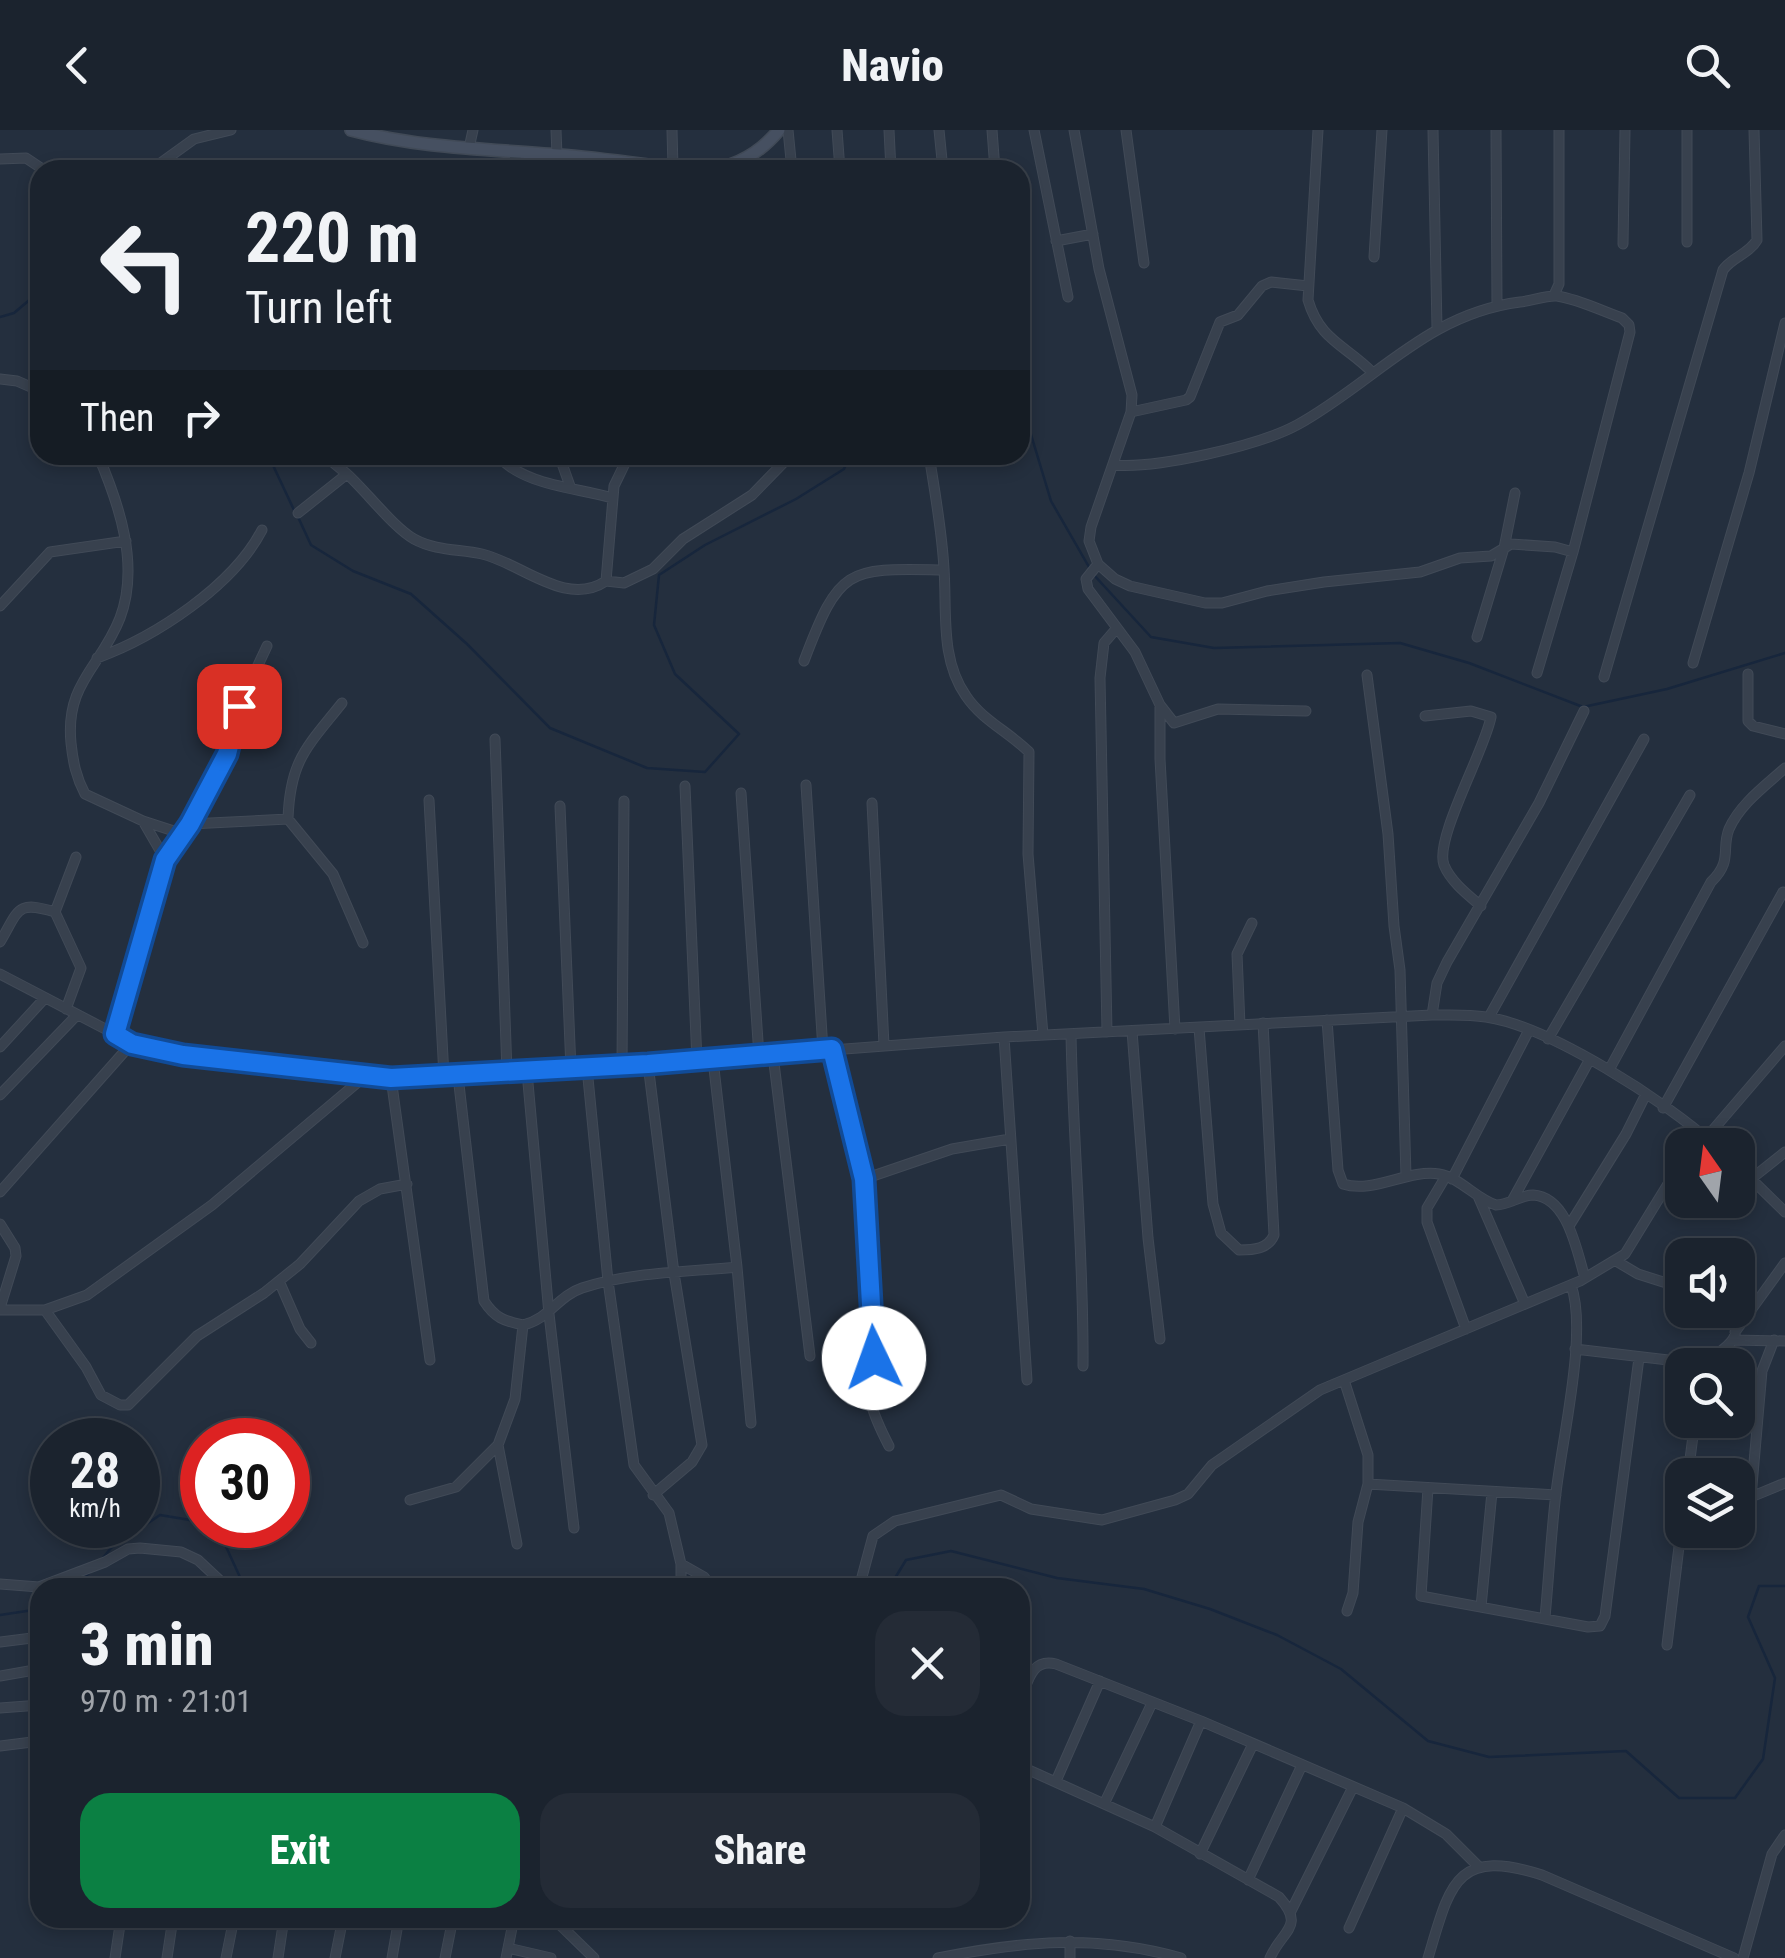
<!DOCTYPE html>
<meta charset="utf-8">
<style>
:root{--surface:#1b232e;--page:#242b36;--text:#f1f3f6;--muted:#a0a4aa;--line:#39404a;--accent:#0b8043}
body{margin:0;font-family:"Roboto Condensed",sans-serif;background:var(--page);color:var(--text);height:100vh;display:flex;flex-direction:column;font-size:38px;white-space:nowrap}
*{box-sizing:border-box;margin:0}
p{font-size:32px;color:var(--muted)}
.icon{flex:none;width:55px;height:55px;fill:none;stroke:currentColor;stroke-width:2;stroke-linecap:round;stroke-linejoin:round}
.map{position:relative;flex:1;overflow:hidden}
.details{position:absolute;left:30px;top:1448px;width:1000px;height:350px;display:flex;flex-direction:column;background:var(--surface);border-radius:30px;box-shadow:0 5px 15px #0003,0 0 0 2px var(--line)}
.details>*{flex:none}
.banner{position:absolute;left:30px;top:30px;width:1000px;height:305px;border-radius:30px;box-shadow:0 5px 15px #0003,0 0 0 2px var(--line);background:#1b232e;color:var(--text);overflow:hidden}
.needle{width:65px;rotate:346deg}
.tools{position:absolute;left:1665px;top:998px;display:grid;gap:20px}
.tools a{display:grid;place-items:center;width:90px;height:90px;border-radius:20px;background:var(--surface);box-shadow:0 5px 15px #0003,0 0 0 2px var(--line);font-size:50px}
.speed{position:absolute;left:30px;top:1288px;display:flex;gap:20px;font-size:50px;font-weight:700;text-align:center}
.speed>*{display:grid;place-content:center;width:130px;height:130px;border-radius:50%;background:var(--surface);box-shadow:0 5px 15px #0003,0 0 0 2px var(--line);line-height:1}
.speed small{font-size:25px;font-weight:400}
.speed .limit{border:15px solid #d22;background:#fff;color:#111}
.pin{position:absolute;display:grid;place-items:center;width:85px;height:85px;color:#fff;margin:-42px;border-radius:20px;box-shadow:0 5px 15px #0006}
.me{position:absolute;width:110px;margin:-55px;rotate:357deg;stroke-linejoin:round;filter:drop-shadow(0 0 8px #0008)}
.turn{display:flex;align-items:center;gap:35px;height:210px;padding:0 50px;font-size:45px}
.turn .icon{width:130px;height:130px;stroke-width:2.5}
.turn b{display:block;font-size:70px;line-height:85px}
.then{display:flex;align-items:center;height:95px;padding:0 50px;background:#0003;gap:20px;font-size:38px}
.round{display:grid;place-items:center;flex:none;width:105px;height:105px;border-radius:30px;background:var(--page)}
.headline{display:flex;align-items:center;justify-content:space-between;height:170px;padding:0 50px}
h1{font-size:60px;font-weight:800;line-height:75px}
.primary-button{display:flex;gap:20px;margin-top:auto;padding:20px 50px}
.primary-button a{flex:1;height:115px;border-radius:30px;background:var(--accent);color:#fff;font-size:40px;font-weight:800;line-height:115px;text-align:center}
.primary-button a+a{background:var(--page);color:var(--text)}
header{display:flex;justify-content:space-between;align-items:center;height:130px;padding:0 50px;background:var(--surface);font-size:45px;font-weight:800}
.map>svg:first-child{display:block}
.lines{fill:none;stroke-linecap:round;stroke-linejoin:round}
.stream{stroke:#17263c;stroke-width:2.5}
.street-casing{stroke:#414a57;stroke-width:11}
.secondary-casing{stroke:#414a57;stroke-width:14}
.street{stroke:#38414e;stroke-width:9}
.secondary{stroke:#465061;stroke-width:11}
.route-casing{stroke:#114b97;stroke-width:25}
.route{stroke:#1a73e8;stroke-width:18}
</style>
<header><svg class="icon" aria-label="back" viewBox="0 0 24 24"><path d="M15 5l-7 7 7 7"/></svg>Navio<svg class="icon" aria-label="search" viewBox="0 0 24 24"><circle cx="10" cy="10" r="6"/><path d="M15 15l6 6"/></svg></header>
<div class="map">
<svg width="1785" height="1828" viewBox="0 0 1785 1828">
<rect width="100%" height="100%" fill="#242f3e"/>
<g class="lines">
<path class="stream" d="M0,187L14,183L40,161
M1020,268L1051,371L1089,437
M264,325L271,331L294,380
M298,387L311,415L353,441L411,464L467,514L550,598L647,638L705,642L739,604L675,544L654,495L659,445L705,415L796,369L844,339L850,325
M1093,444L1151,507L1214,518L1400,513L1469,533L1583,577L1667,559L1785,523
M216,1395L245,1458
M102,1429L111,1418L160,1385L202,1392
M73,1458L90,1442
M889,1458L906,1430L951,1421L1057,1448L1144,1459L1210,1479L1277,1505L1341,1539L1428,1611L1489,1627L1626,1621L1679,1668H1735L1763,1629L1775,1548L1748,1487L1759,1456H1785
M0,1485L40,1479"/>
<g class="street-casing">
<path id="street" d="M556,0L557,25
M672,0L673,38
M788,0L792,40
M837,0L840,40
M889,0L891,40
M939,0L943,40
M992,0L995,40
M1034,0L1068,167
M1074,0L1099,139L1132,265L1131,282L1091,397L1089,411L1098,434L1115,449L1130,456L1205,473H1222L1267,461L1324,452L1420,442L1460,428L1491,426L1511,414L1555,417L1573,422
M1126,0L1144,133
M1318,0L1308,170C1320,211 1346,215 1373,243
M1433,0L1437,198
M1496,0L1497,175
M1687,0V112
M469,18L473,0
M0,29L26,28L44,40
M151,40L194,9L231,0
M507,40L518,24
M1056,111L1093,104
M1623,114L1625,0
M1374,127L1382,0
M1554,165L1559,154V0
M0,249L17,251L40,261
M1131,282L1186,270L1190,267L1220,192L1238,185L1262,156L1271,152L1308,156
M98,325C119,374 140,435 120,488C101,537 65,553 71,613C73,632 76,647 85,664L143,691L183,704
M324,325L347,344
M497,325C524,356 575,357 612,368
M559,325L570,356
M929,325C935,363 942,401 944,439C947,482 940,529 966,566C982,590 1009,602 1029,622L1028,724L1043,905
M1113,335C1156,339 1258,316 1297,295C1375,252 1426,184 1520,172C1531,171 1547,165 1557,166C1578,169 1602,181 1622,188L1629,195L1630,202L1573,422L1537,543
M298,383L347,344C366,361 393,397 414,409C436,421 459,419 482,424C521,433 566,478 606,451L614,356L629,325
M1098,434L1086,449L1088,459L1135,522L1160,575L1174,593L1218,579L1306,581
M606,451L624,453L653,439L683,409L752,365L791,325
M0,476L50,422L126,411
M1477,507L1504,418L1515,363
M97,528C155,507 233,456 262,400
M804,531C840,436 847,438 944,440
M1693,533L1749,343L1785,193
M1748,544V591L1753,596L1785,604
M1367,545L1388,704L1394,796L1400,840L1406,1046
M1604,547L1723,140C1732,127 1749,124 1757,110L1754,0
M342,573C307,617 290,630 288,689L333,744L363,813
M1160,575V629L1175,899
M1425,586L1471,581L1491,587C1485,620 1434,709 1444,735C1451,752 1468,765 1481,776
M495,609L507,942
M806,655L823,920
M685,656L697,931
M741,663L759,926
M429,670L444,946
M872,673L884,915
M560,676L571,939
M143,691L165,729
M190,694L288,689
M0,812C19,780 16,770 55,782
M0,844L132,913L183,925L391,948L648,934L1004,907L1432,885C1450,885 1468,884 1486,887C1549,896 1667,972 1714,1015
M66,879L81,838L55,782L76,727
M1432,885L1437,853L1447,832L1539,673L1584,581
M1489,887L1644,609
M1327,890L1338,1040L1343,1054C1373,1064 1408,1039 1439,1044C1461,1048 1476,1069 1496,1075C1509,1075 1520,1065 1533,1065C1568,1067 1577,1122 1585,1148
M1240,895L1237,824L1252,793
M1199,898L1213,1074L1221,1103L1239,1120C1254,1120 1268,1119 1274,1105L1263,893
M1132,901L1148,1108L1160,1209
M1107,902L1100,548L1104,513L1116,499
M115,904L165,729L190,694L227,624L239,576L267,516
M1071,904C1073,1015 1084,1126 1083,1236
M1004,907L1027,1250
M1548,909L1690,665
M0,917L44,869
M832,919L864,1049L874,1228C862,1261 873,1285 889,1316
M773,925L810,1226
M713,930L737,1137L751,1293
M648,934L674,1143L702,1315L692,1332L653,1365
M622,935L624,671
M587,938L608,1151L634,1335L669,1383L681,1434V1458
M1609,940L1711,752C1733,731 1721,719 1729,699C1740,674 1765,656 1785,638
M527,942L549,1184L574,1398
M458,946L484,1171C495,1188 504,1191 523,1195
M391,948L430,1230
M0,965L77,885
M1663,978L1783,762
M1696,1015L1706,1008L1785,916
M1738,1036L1785,1082
M1446,1046L1427,1078V1092L1466,1199
M864,1049L952,1019L1010,1009
M1452,1049L1529,900
M1751,1049L1785,1022
M0,1062L132,913
M1478,1066L1525,1174
M1512,1071L1590,929
M0,1094L15,1118L16,1126L0,1178
M1569,1096L1626,1004L1646,964
M1616,1131L1638,1144L1682,1158
M279,1151L300,1199L311,1213
M0,1180H45L87,1165L212,1075L364,947
M45,1180L86,1237L101,1265L120,1275H128L197,1206L264,1163L300,1134L359,1071L380,1059L407,1054
M1735,1202L1785,1133
M1734,1210L1785,1211
M1575,1219L1702,1234
M1702,1235C1721,1219 1751,1210 1726,1180
M1344,1250L1368,1325V1354L1358,1392L1353,1463L1347,1481
M1688,1345L1695,1290
M1368,1354L1556,1365
M1428,1358L1421,1466L1588,1497L1600,1496L1605,1486L1639,1228
M1751,1367L1762,1241L1774,1210
M410,1370L456,1357L498,1315
M1738,1380L1751,1367L1785,1353
M1681,1403L1711,1400
M517,1414L498,1315L515,1269L523,1195C549,1189 558,1166 582,1158C630,1142 687,1142 737,1137
M681,1434L704,1447L712,1458
M0,1454L39,1457L105,1432L128,1419L140,1418L181,1422L198,1430L228,1458
M859,1458L873,1406L895,1391L1001,1365L1031,1379L1102,1390L1175,1370L1188,1364L1212,1335L1320,1260L1580,1151L1625,1124L1682,1031
M1481,1477L1492,1362
M1545,1487C1549,1446 1551,1404 1556,1363C1562,1309 1588,1202 1571,1155
M0,1512L40,1507
M1667,1515L1682,1392
M0,1546L40,1539
M1020,1571C1028,1552 1031,1528 1056,1534L1201,1591L1403,1678L1446,1704L1479,1737
M0,1578L40,1575
M0,1616L40,1611
M1020,1636L1155,1697L1279,1767C1306,1797 1282,1800 1270,1828
M1056,1651L1100,1551
M1105,1672L1152,1573
M1155,1697L1201,1591
M1200,1724L1253,1614
M1248,1750L1302,1635
M1291,1781L1353,1657
M553,1788L594,1828
M1349,1798L1403,1678
M1070,1811V1828
M508,1818L551,1828
M115,1828L121,1788
M167,1828L173,1788
M226,1828L234,1788
M278,1828L284,1788
M335,1828L343,1788
M392,1828L399,1788
M445,1828L453,1788
M506,1828L514,1788
M938,1828C1023,1811 1096,1804 1181,1828
M1428,1828C1450,1755 1455,1717 1542,1745L1734,1828
M1743,1828L1772,1724L1785,1705"/>
</g>
<g class="secondary-casing">
<path id="secondary" d="M351,0C418,18 489,19 558,25C601,28 645,35 689,40
M706,40C735,37 760,23 779,0"/>
</g>
<use href="#street" class="street"/>
<use href="#secondary" class="secondary"/>
</g>
<g class="lines">
<g class="route-casing">
<path id="route" d="M239,576L227,624L190,694L165,730L115,904L132,914L183,925L391,948L648,934L832,919L864,1049L874,1228"/>
</g>
<use href="#route" class="route"/>
</g>
</svg>
<div class="tools">
<a><svg class="needle" viewBox="-14 -14 28 28"><path d="M0-13l5 13h-10z" fill="#e53935"/><path d="M0 13l5-13h-10z" fill="#a0a4aa"/></svg></a>
<a><svg class="icon" aria-label="sound" viewBox="0 0 24 24"><path d="M4 9h4l5-4v14l-5-4H4zM17 9q2 3 0 6"/></svg></a>
<a><svg class="icon" aria-label="search" viewBox="0 0 24 24"><circle cx="10" cy="10" r="6"/><path d="M15 15l6 6"/></svg></a>
<a><svg class="icon" aria-label="layers" viewBox="0 0 24 24"><path d="M12 4l9 5-9 5-9-5zM3 14l9 5 9-5"/></svg></a>
</div>
<div class="speed"><div>28<small>km/h</small></div><div class="limit">30</div></div>
<div class="pin" style="left:239px;top:576px;background:#d93025"><svg class="icon" aria-label="arrive" viewBox="0 0 24 24"><path d="M6 21V4h12l-3 4 3 4H6"/></svg></div>
<svg class="me" style="left:874px;top:1228px" viewBox="-20 -20 40 40"><circle r="19" fill="#fff"/><path d="M0-13L10 11 0 6-10 11z" fill="#1a73e8"/></svg>
<div class="banner">
<div class="turn"><svg class="icon" aria-label="left" viewBox="0 0 24 24"><path d="M17 20v-9H6M10 6l-5 5 5 5"/></svg><div><b>220 m</b>Turn left</div></div>
<div class="then">Then<svg class="icon" aria-label="right" viewBox="0 0 24 24"><path d="M7 20v-9h11M14 6l5 5-5 5"/></svg></div>
</div>
<section class="details">
<div class="headline"><div><h1>3 min</h1><p>970 m · 21:01</p></div><a class="round"><svg class="icon" aria-label="close" viewBox="0 0 24 24"><path d="M6 6l12 12M18 6L6 18"/></svg></a></div>
<div class="primary-button"><a>Exit</a><a>Share</a></div>
</section>
</div>
